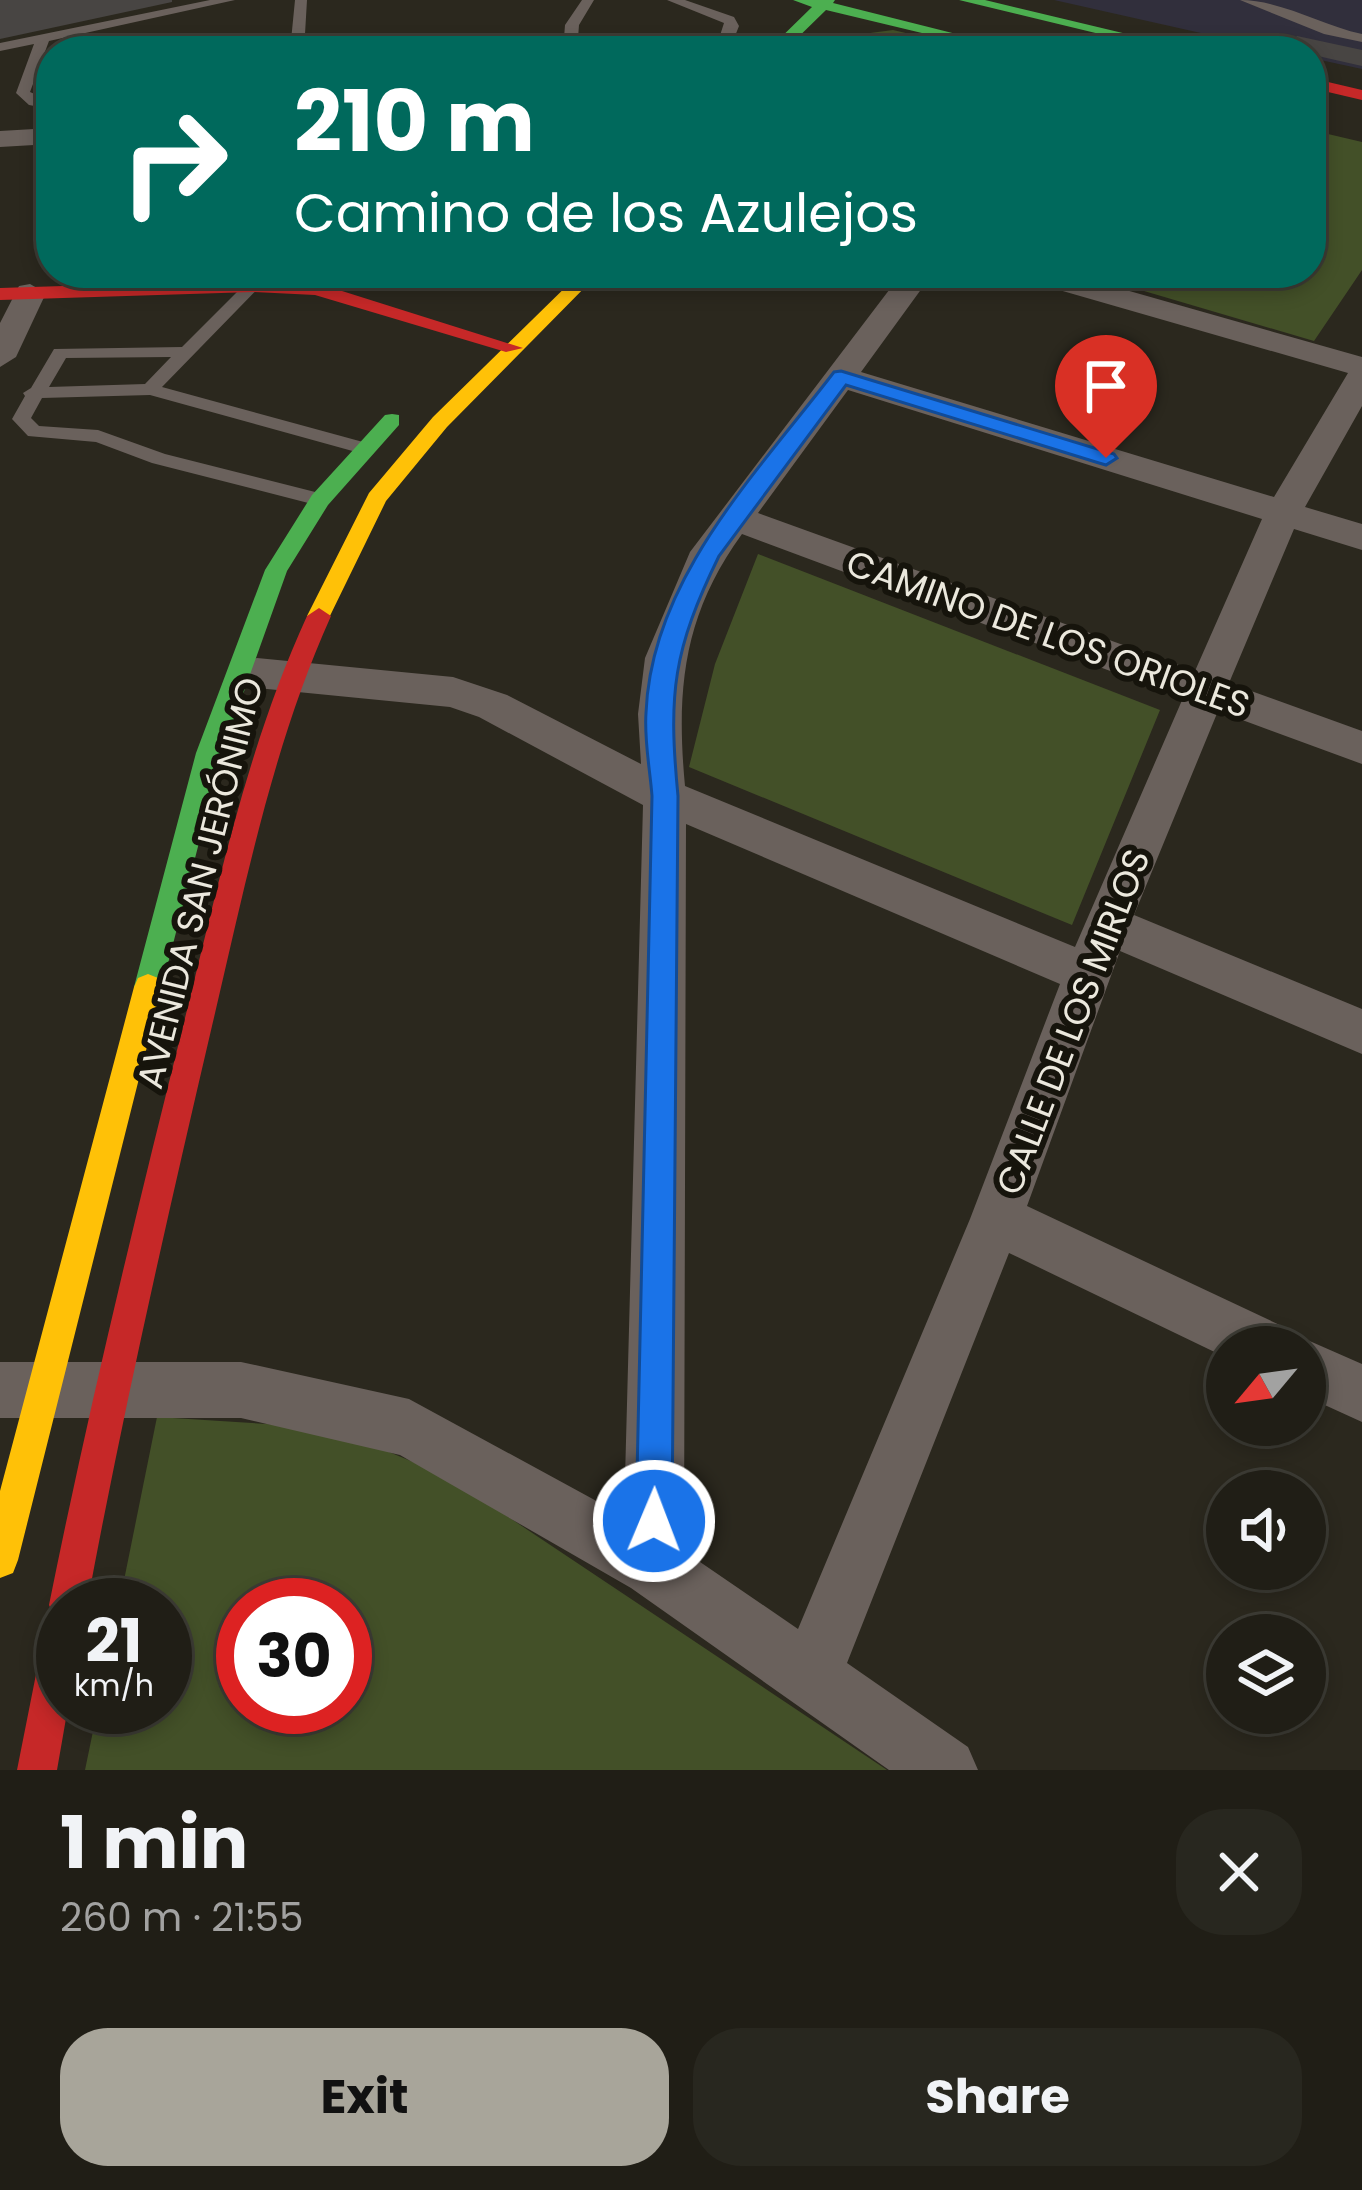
<!DOCTYPE html>
<meta charset="utf-8">
<style>
:root{--surface:#201e16;--page:#28271f;--text:#f1f3f6;--muted:#a2a2a1;--line:#3d3c35;--accent:#a8a59a}
body{margin:0;font-family:Poppins,sans-serif;background:var(--page);color:var(--text);height:100vh;display:flex;flex-direction:column;font-size:45px;white-space:nowrap}
*{box-sizing:border-box;margin:0}
p{font-size:39px;color:var(--muted)}
.icon{flex:none;width:66px;height:66px;fill:none;stroke:currentColor;stroke-width:2;stroke-linecap:round;stroke-linejoin:round}
.map{position:relative;height:1770px;overflow:hidden}
.side{display:flex;flex-direction:column;background:var(--surface);flex:1}
.side>*{flex:none}
.banner{position:absolute;left:36px;top:36px;width:1290px;height:252px;border-radius:48px;box-shadow:0 6px 18px #0003,0 0 0 3px var(--line);background:#00695c;color:#fff;overflow:hidden}
.needle{width:78px;rotate:241deg}
.tools{position:absolute;left:1206px;top:1326px;display:grid;gap:24px}
.tools a{display:grid;place-items:center;width:120px;height:120px;border-radius:50%;background:var(--surface);box-shadow:0 6px 18px #0003,0 0 0 3px var(--line);font-size:60px}
.speed{position:absolute;left:36px;top:1578px;display:flex;gap:24px;font-size:60px;font-weight:700;text-align:center}
.speed>*{display:grid;place-content:center;width:156px;height:156px;border-radius:50%;background:var(--surface);box-shadow:0 6px 18px #0003,0 0 0 3px var(--line);line-height:1}
.speed small{font-size:30px;font-weight:400}
.speed .limit{border:18px solid #d22;background:#fff;color:#111}
.pin{position:absolute;display:grid;place-items:center;width:102px;height:102px;color:#fff;margin:-123px -51px;border-radius:50% 50% 50% 0;rotate:-45deg;box-shadow:0 0 12px #0007}
.pin .icon{rotate:45deg}
.me{position:absolute;width:132px;margin:-66px;rotate:1deg;stroke-linejoin:round;filter:drop-shadow(0 0 9px #0008)}
.turn{display:flex;align-items:center;gap:42px;height:252px;padding:0 60px;font-size:54px}
.turn .icon{width:156px;height:156px;stroke-width:2.5}
.turn b{display:block;font-size:84px;line-height:102px}
.round{display:grid;place-items:center;flex:none;width:126px;height:126px;border-radius:48px;background:var(--page)}
.summary{display:flex;align-items:center;justify-content:space-between;height:204px;padding:0 60px}
h1{font-size:72px;font-weight:700;line-height:90px}
.button{display:flex;gap:24px;margin-top:auto;padding:24px 60px}
.button a{flex:1;height:138px;border-radius:48px;background:var(--accent);color:#111;font-size:48px;font-weight:700;line-height:138px;text-align:center}
.button a+a{background:var(--page);color:var(--text)}
.map>svg:first-child{display:block}
.industrial{fill:#312f3c}
.green{fill:#435028;fill-rule:evenodd}
.building{fill:#484543}
.lines{fill:none;stroke-linecap:round;stroke-linejoin:round}
.lane{fill:#6a615c;fill-rule:evenodd}
.street{fill:#6a615c;fill-rule:evenodd}
.fast{fill:#4caf50;fill-rule:evenodd}
.slow{fill:#ffc107;fill-rule:evenodd}
.jam{fill:#c62828;fill-rule:evenodd}
.route{fill:#1a73e8;stroke:#114b97;stroke-width:3}
.labels{text-anchor:middle;dominant-baseline:central;stroke-width:12;stroke-linejoin:round;paint-order:stroke}
.street-label{font-size:36px;fill:#ebe8dd;stroke:#16140c}
</style>
<div class="map">
<svg width="1362" height="1770" viewBox="0 0 1362 1770">
<rect width="100%" height="100%" fill="#2b281e"/>
<path class="industrial" d="M1054,0H1362V69L1311,58V51H1281Z"/>
<path class="green" d="M893,30L982,51H832L855,35Z
M1311,130L1362,142V270L1314,341L1083,273H1311Z
M758,554L1160,710L1072,925L689,767L715,664Z
M157,1417L331,1428L447,1476L887,1770H85L98,1707H165V1605H119ZM243,1605H345V1707H243Z"/>
<path class="building" d="M0,0H172V2L0,39Z
M1297,36L1362,50V66L1287,49Z"/>
<g class="lines">
<path class="lane" d="M210,0H235L49,41L30,92L51,101V109L29,105L16,93L34,44L0,51V43Z
M295,0H307L304,51H290Z
M582,0H594L579,25L577,51H563L565,25Z
M667,0H685L734,17L739,26L733,41L762,51H715L724,23Z
M1240,0C1281,0 1321,25 1362,34V42L1324,34Z
M256,273H273L162,387L374,445V453L367,455L150,395L42,398L31,418L39,426L98,430L165,454L327,495V505L320,506L152,463L96,442L28,436L12,419L25,396L23,393L31,388L54,349L182,347ZM171,357L145,384L49,387L66,358Z"/>
<path class="street" d="M51,128V144L0,147V131Z
M902,273H933L861,372L1274,497L1348,373L1021,279L1017,273H1066L1362,357V406L1305,507L1362,524V550L1294,529L1229,683L1362,731V764L1218,711L1134,915L1362,1009V1054L1120,951L1027,1206L1284,1327L1291,1345L1305,1339L1362,1364V1422L1305,1396V1347H1227V1358L1009,1253L847,1663L968,1747L978,1770H889L631,1588L400,1455L241,1418H0V1362H241L409,1399L624,1516L643,805L479,717L450,707L257,688L243,684L237,673L243,662L257,658L453,677L507,695L641,764L638,714L645,658L690,552ZM848,390L1262,519L1195,671L758,513ZM742,534L1183,698L1075,947L685,786C676,690 683,615 742,534ZM686,824L1060,984L970,1219L798,1629L684,1551Z
M30,284L46,293L16,357L0,367V323L19,286Z"/>
<path class="fast" d="M793,0H835L833,3L1024,51H997L826,10L784,51H767L812,7Z
M959,0H985L1198,51H1170Z
M392,414L399,415V425L328,505L287,571L222,753L162,987L158,996L148,1000L138,996L134,987L196,753L265,570L312,495L385,415Z"/>
<path class="slow" d="M580,273H599L447,427L386,501L327,622H311L307,616L369,493L433,417Z
M148,974L158,978L162,987L18,1560L13,1573L0,1578V1491L134,987L138,978Z"/>
<path class="jam" d="M1311,78L1362,90V100L1311,88Z
M253,280L323,285L523,348L506,352L315,295L253,292L0,300V288Z
M319,608L331,616C272,747 245,887 212,1026C167,1219 123,1411 87,1605H63V1707H68L57,1770H17L44,1634L55,1618L49,1605C88,1411 135,1218 183,1026C218,887 247,747 307,616Z"/>
</g>
<path class="route" d="M841,371L1114,454L1117,458L1106,465L1099,463L846,385L719,556C673,650 668,693 678,796L672,1521L667,1534L654,1539L641,1534L636,1521L652,796C650,769 644,740 646,713C651,579 757,473 834,372Z"/>
<g class="labels">
<g class="street-label">
<text transform="translate(1048 634) rotate(20)">CAMINO DE LOS ORIOLES</text>
<text transform="translate(200 883) rotate(-76)">AVENIDA SAN JERÓNIMO</text>
<text transform="translate(1073 1022) rotate(-69)">CALLE DE LOS MIRLOS</text>
</g>
</g>
</svg>
<div class="tools">
<a><svg class="needle" viewBox="-14 -14 28 28"><path d="M0-13l5 13h-10z" fill="#e53935"/><path d="M0 13l5-13h-10z" fill="#a2a2a1"/></svg></a>
<a><svg class="icon" aria-label="sound" viewBox="0 0 24 24"><path d="M4 9h4l5-4v14l-5-4H4zM17 9q2 3 0 6"/></svg></a>
<a><svg class="icon" aria-label="layers" viewBox="0 0 24 24"><path d="M12 4l9 5-9 5-9-5zM3 14l9 5 9-5"/></svg></a>
</div>
<div class="speed"><div>21<small>km/h</small></div><div class="limit">30</div></div>
<div class="pin" style="left:1106px;top:458px;background:#d93025"><svg class="icon" aria-label="arrive" viewBox="0 0 24 24"><path d="M6 21V4h12l-3 4 3 4H6"/></svg></div>
<svg class="me" style="left:654px;top:1521px" viewBox="-20 -20 40 40"><circle r="17" fill="#1a73e8" stroke="#fff" stroke-width="3"/><path d="M0-11L8 9 0 5-8 9z" fill="#fff"/></svg>
<div class="banner">
<div class="turn"><svg class="icon" aria-label="right" viewBox="0 0 24 24"><path d="M7 20v-9h11M14 6l5 5-5 5"/></svg><div><b>210 m</b>Camino de los Azulejos</div></div>
</div>
</div>
<section class="side">
<div class="summary"><div><h1>1 min</h1><p>260 m · 21:55</p></div><a class="round"><svg class="icon" aria-label="close" viewBox="0 0 24 24"><path d="M6 6l12 12M18 6L6 18"/></svg></a></div>
<div class="button"><a>Exit</a><a>Share</a></div>
</section>
